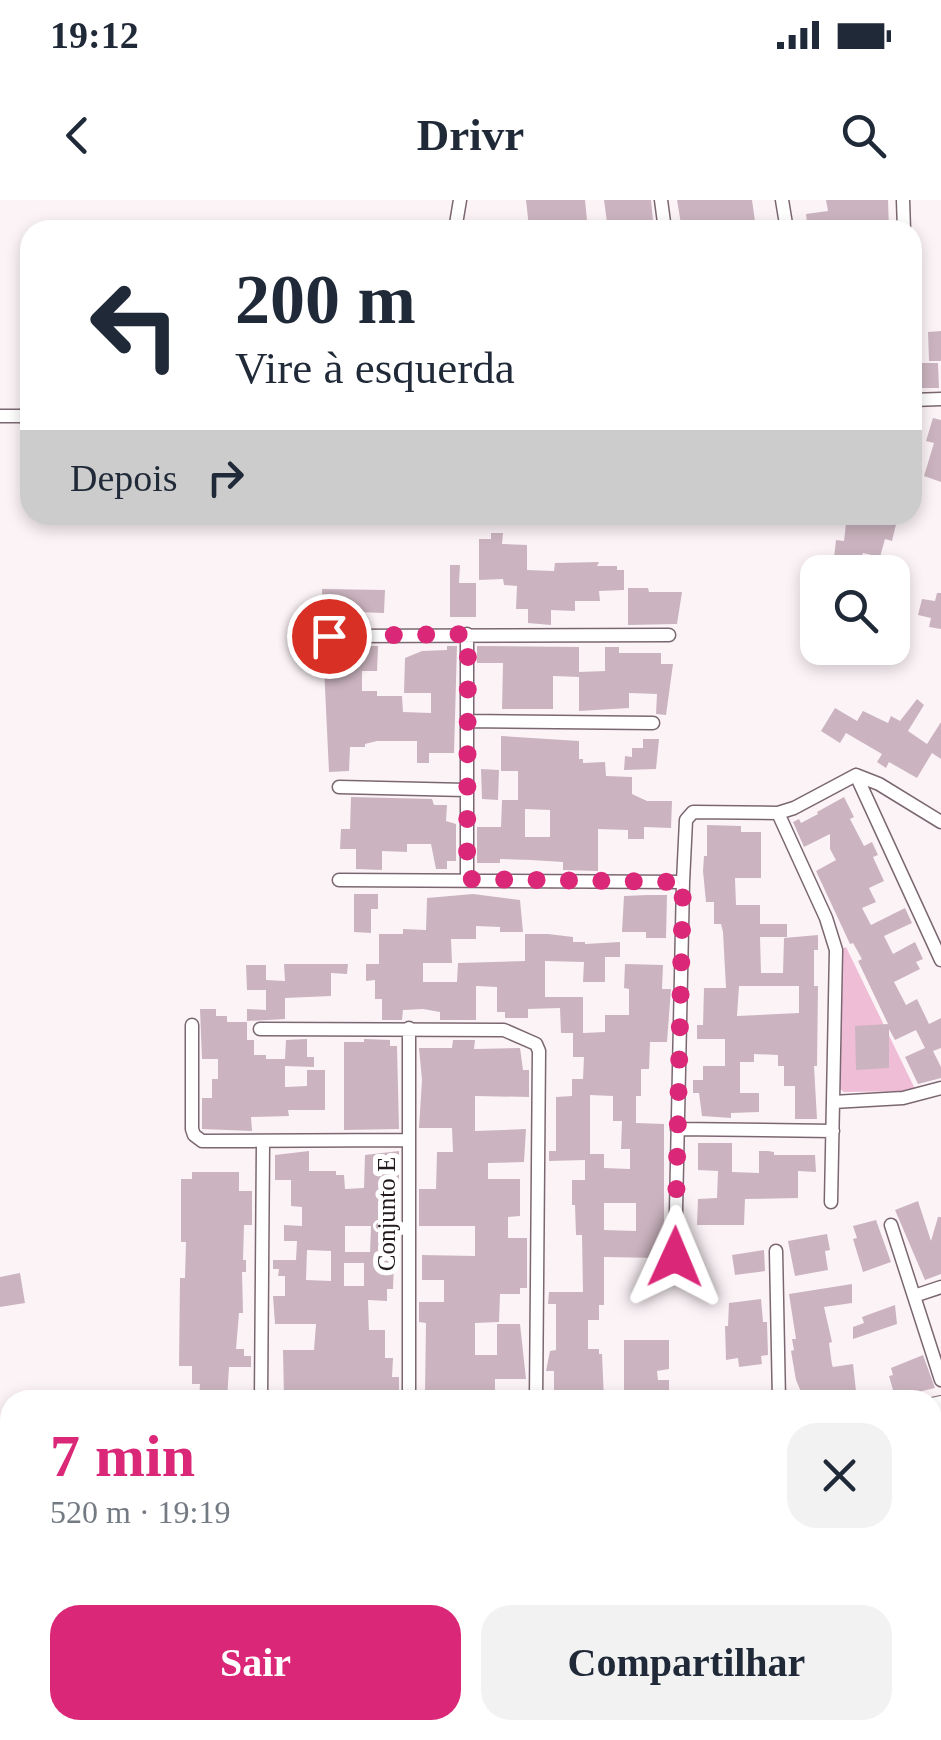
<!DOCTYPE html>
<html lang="pt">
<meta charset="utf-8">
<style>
:root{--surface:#fff;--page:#f2f2f3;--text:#1f2937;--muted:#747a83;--accent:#db2777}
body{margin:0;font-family:"Times New Roman",serif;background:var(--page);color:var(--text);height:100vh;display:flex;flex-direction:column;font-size:38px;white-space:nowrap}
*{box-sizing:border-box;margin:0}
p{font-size:32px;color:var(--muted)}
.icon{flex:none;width:55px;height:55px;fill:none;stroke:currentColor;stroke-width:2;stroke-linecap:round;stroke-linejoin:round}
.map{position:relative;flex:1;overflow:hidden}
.side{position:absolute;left:0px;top:1190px;width:942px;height:350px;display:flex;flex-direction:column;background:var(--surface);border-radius:30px 30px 0 0;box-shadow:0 5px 15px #0003}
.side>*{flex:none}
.guide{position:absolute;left:20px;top:20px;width:902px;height:305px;border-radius:30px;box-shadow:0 5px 15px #0003;background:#fff;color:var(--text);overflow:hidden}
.fabs{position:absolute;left:800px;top:355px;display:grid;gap:20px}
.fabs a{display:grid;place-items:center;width:110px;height:110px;border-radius:20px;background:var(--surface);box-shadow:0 5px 15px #0003;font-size:50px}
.pin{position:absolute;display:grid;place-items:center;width:85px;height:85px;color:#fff;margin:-42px;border:5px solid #fff;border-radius:50%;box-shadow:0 2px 10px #0007}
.me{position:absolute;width:110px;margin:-55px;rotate:1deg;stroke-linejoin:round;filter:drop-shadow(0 0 8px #0008)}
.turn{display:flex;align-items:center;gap:35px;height:210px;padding:0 50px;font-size:45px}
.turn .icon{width:130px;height:130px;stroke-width:2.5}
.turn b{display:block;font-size:70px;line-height:85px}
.then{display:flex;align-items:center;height:95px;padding:0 50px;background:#0003;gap:20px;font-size:38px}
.round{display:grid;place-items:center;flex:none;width:105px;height:105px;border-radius:30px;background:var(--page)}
.head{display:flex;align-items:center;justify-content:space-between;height:170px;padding:0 50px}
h1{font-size:60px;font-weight:700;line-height:75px;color:var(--accent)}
.button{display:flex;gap:20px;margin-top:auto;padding:20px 50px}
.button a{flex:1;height:115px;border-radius:30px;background:var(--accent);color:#fff;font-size:40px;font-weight:700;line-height:115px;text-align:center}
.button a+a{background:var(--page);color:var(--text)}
.status{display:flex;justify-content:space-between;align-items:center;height:70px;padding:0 50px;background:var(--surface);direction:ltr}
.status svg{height:28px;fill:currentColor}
header{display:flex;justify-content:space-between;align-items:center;height:130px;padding:0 50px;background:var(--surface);font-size:45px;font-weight:700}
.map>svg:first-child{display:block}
.green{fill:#f0bdd6}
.building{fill:#cbb4bf;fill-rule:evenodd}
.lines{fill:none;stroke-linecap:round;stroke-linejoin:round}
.minor-casing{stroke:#7b6771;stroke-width:15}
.tertiary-casing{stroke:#7b6771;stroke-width:20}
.minor{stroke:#fff;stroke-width:12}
.tertiary{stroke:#fff;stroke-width:18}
.route{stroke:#db2777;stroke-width:18;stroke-dasharray:0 32.4}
.labels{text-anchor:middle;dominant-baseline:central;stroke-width:10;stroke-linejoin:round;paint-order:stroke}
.street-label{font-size:25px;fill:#221a1e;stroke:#fff}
</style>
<div class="status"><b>19:12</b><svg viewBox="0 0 49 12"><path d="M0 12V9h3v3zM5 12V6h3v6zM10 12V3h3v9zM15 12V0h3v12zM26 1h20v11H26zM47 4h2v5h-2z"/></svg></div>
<header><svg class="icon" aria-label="back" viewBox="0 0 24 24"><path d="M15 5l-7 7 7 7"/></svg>Drivr<svg class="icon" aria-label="search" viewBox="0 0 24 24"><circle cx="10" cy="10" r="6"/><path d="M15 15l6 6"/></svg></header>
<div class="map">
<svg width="941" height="1540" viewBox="0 0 941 1540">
<rect width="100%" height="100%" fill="#fcf3f7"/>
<path class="green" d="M846,747L916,891L844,892L840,889L841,749Z
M941,1370V1540H620L639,1530H932L933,1375Z"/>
<path class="building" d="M526,0H585L588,30H568L567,23L529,27Z
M604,0H651L654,30H608Z
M677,0H752L755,21L748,22L749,30H682Z
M826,0H888L889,30H808L806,14L828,11Z
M941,131V161H929L928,132Z
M912,163H938L939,188H912Z
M933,218L941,220V282L924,276L934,243L926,241Z
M847,315L898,316L892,341L885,339L880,357L863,353L858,364L834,358L836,340L844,341Z
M491,333H503L502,344L527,345V370L554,371L555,363L599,362L597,366H617V370H624V390L599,391L600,401H575V411L551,410V425L528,423V409H516L517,386L504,385L503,379L479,380V339H491Z
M450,365H460L459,383H476V417H450Z
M628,388H648L649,392H682L677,424L628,425Z
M322,389L385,390L384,413L356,412L353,426H323Z
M937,393H941V429L929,427L931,418L918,415L922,399L935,401Z
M323,446H378L377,471H362V491H377V496H402L403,512L431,513V493H404L405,458L422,451L447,450V446H457L454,553H429V563H417V541H377L365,544V547H350L349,571L329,572Z
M477,446L579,447V477L553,476V509H502L503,463H477Z
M605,447H619V453H661V464H673L666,515L656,514L657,494L629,493V508L579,511V472L605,471Z
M917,499L924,505L908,531L927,544L941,522V559L932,553L917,578L889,562L886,568L877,562L882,554L846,533L840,543L821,531L835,508L857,521L863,511L888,523L891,516L900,521Z
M501,536L579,541V559H583V563L605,562L606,576L632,577V594L647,601H672L671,628L644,627V639H628V630L598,629V671L563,670V662L531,660L500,659V663H477V627H501L502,600H518V571H501ZM525,609L550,610V637H525Z
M643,539H659L656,569L624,570L625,556L632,557V548H643Z
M481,569L499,570L498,600L482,599Z
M351,597L432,599L434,605H447L446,621L456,624V661H447V669H436L431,644H407V652L382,651V670L356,669V649H340L341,629H350Z
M844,597L854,617L850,619L864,646L872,642L878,655L873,657L884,681L869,688L876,702L862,708L871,725L905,708L912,723L884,736L893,754L915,742L923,759L916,762L920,769L894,782L906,805L917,799L929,824L941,818V848L933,851L941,867V878L918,884L905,857L925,848L916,830L895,840L889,829V868L856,870L855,826L888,824L858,761L862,759L853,743L850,744L816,671L836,660L830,649V634L804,647L793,622L799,619L801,623L818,614L817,612Z
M707,625L741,626V632H761V678H735L736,705H760V724H787V737H760L761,773H783L784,738L818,735V750H814V786H818L817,866H814L817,919H795V886H784V866H778V855L754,854V862H740V893H759V912L731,913V918L702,916L699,893H693V880H703V866H725V839H697V825H703L704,788H726L723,732L721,724H714V702H706L703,671L704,656H707ZM739,786H799V813L737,816Z
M354,694H378V709H371V733L354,732Z
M473,694L520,700L523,732H500V727L476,726V739H451L452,763H423V782H457L458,763L525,761V734H548L573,737V742H585V744L620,742V757H605V782H583L584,762L545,761V797H583V833L605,832V815H629V789L624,788L625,764L663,765L662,789H671L667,842H650L649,869H641V896H636V923L664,924V1052H661L660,1058L604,1057V1105H599V1120H588V1149H599V1154H602L604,1200H554V1171H546L550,1151L556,1150V1104H548L549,1092H583L582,1035H576L575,1005H572V980H585V960L549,961V951H556V897L572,896V879H583L584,857H573V833H561L560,808L528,809V818H505V812H497V787L476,786V820H440V812L423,809L403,810L402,820H382V799H375V780L366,781V764H379V734H403V729L426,730L427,698ZM590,895L613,896V921H622L621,949H630V969L604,968V954H590ZM604,1003H636V1031L604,1030Z
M648,695H667L666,738H646V732H622L624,696Z
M284,764H348L347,774L331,773V796L285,798V819L247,821V809L266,810V790H247L246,765H266V780L285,781Z
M200,809H216V816H227V822H247V840H254V855H266V859H285L286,840L307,839V857H314V867L285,866V887L307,886V870H325V910H288L289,916L251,917L252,931L202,929V898H212V879H218V859H202Z
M364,839L390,840V846H397L399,929L344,930V842H364Z
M453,840H475L474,849L520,848L523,870H529V897L475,896V931L526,929L524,962L488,963V979H520V1016L508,1017V1038H527V1088H520V1094H500L499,1122L475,1123V1155H497V1124H520L526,1179H495V1199L487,1200H451V1194H425L426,1123L419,1122V1102H444V1080H422V1055L475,1056V1026H419V989H436L437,952H453L452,928H419L422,880L419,848H452Z
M698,943H732V972L759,973V951H768L774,952V955H815L816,972L798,971V998L745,999L744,1025H697L698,999L717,998L718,971L698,970Z
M309,951V971H336V975H344L345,989L364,988L365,955L399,951V1004L384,1007V1030H395L393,1089H387V1101L368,1100L369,1130H385V1158H393L392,1177H399V1200L284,1199L283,1150H314L316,1124H275L273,1096H285V1076H278L279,1069H273V1060H296L297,1041H284V1025L302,1026V1007L291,1006V980H275V955ZM345,1026H371L370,1052H345ZM307,1050L331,1051V1081L306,1080ZM344,1063H364V1086H344Z
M192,972H239V991H252V1025H244L243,1060H246V1072H242L243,1113H239L236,1149H244V1156H251V1167H229L227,1200H199L200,1184H192V1166H179L180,1078H185L186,1042H181V979H192Z
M918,1001L931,1041L938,1017H941V1074L925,1080L895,1010Z
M876,1020L891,1062L863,1072L853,1039L857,1038L853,1026Z
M827,1034L830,1050L825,1051L828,1070L795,1076L788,1041Z
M764,1050L765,1071L735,1075L732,1055Z
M20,1073L25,1103L0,1107V1077Z
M852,1084V1103L824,1107L832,1142L829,1143L832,1165L833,1167L853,1164L857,1200L804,1199L796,1180L791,1151L794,1150L792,1139H796L789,1094Z
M761,1099L763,1122H767L768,1155L761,1156L762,1164L739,1167L738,1158L726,1160L725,1126H728L729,1103Z
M895,1105L897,1124L853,1139V1127L864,1123L862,1117Z
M624,1140H669V1169L657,1171L658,1180H669V1200H624Z
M923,1155L935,1188L901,1196L893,1190L889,1176L893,1175L891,1168Z
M205,1530H267V1540H205Z
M347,1530H422V1540H347Z
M446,1530H491V1540H446Z
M513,1530H600L582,1540H513Z"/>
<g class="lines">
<g class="minor-casing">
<path id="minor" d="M661,0L665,30
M782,0L787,30
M903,0L904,30
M455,30L460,0
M912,200L941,199
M0,216H30
M329,436L669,435
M467,521L653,523
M856,575L941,760
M339,587L466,590
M778,613L794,608L856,575L879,584L941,622
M467,679V434
M339,680L683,682
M192,825V929L194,935L202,941L408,940
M409,828V1200
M260,829L504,830L536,844L539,851L536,1200
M833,902L903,898L941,888
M677,929L833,931
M891,1025L941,1180
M776,1051L779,1200
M675,1057L683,682L686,620L693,612L778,613L826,718L836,750L831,1002
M914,1096L941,1087
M261,1200L263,943
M932,1309L941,1328
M0,1441H10
M325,1530V1540
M434,1530V1540
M503,1530V1540"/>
</g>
<g class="tertiary-casing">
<path id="tertiary" d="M932,1207L941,1205
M188,1540V1530"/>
</g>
<use href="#minor" class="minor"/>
<use href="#tertiary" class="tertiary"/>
</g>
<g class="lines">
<path class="route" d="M329,436L468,434L467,679L683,682L675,1057"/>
</g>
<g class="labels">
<g class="street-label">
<text transform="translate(386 1014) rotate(-90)">Conjunto E</text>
</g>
</g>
</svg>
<div class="fabs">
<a><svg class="icon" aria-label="search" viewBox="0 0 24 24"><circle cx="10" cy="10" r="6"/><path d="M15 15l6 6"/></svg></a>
</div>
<div class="pin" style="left:329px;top:436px;background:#d93025"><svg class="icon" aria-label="arrive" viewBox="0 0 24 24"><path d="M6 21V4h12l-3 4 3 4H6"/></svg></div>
<svg class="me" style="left:675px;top:1057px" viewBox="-20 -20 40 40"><path d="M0-17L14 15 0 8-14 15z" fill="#db2777" stroke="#fff" stroke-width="4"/></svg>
<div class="guide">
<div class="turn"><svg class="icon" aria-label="left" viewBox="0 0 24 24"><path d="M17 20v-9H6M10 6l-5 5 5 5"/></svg><div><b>200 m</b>Vire à esquerda</div></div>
<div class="then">Depois<svg class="icon" aria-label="right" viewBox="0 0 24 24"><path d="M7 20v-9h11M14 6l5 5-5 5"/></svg></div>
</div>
<section class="side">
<div class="head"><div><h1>7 min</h1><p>520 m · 19:19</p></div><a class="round"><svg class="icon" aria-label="close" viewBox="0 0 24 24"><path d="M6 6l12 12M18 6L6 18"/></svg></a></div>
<div class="button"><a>Sair</a><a>Compartilhar</a></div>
</section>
</div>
